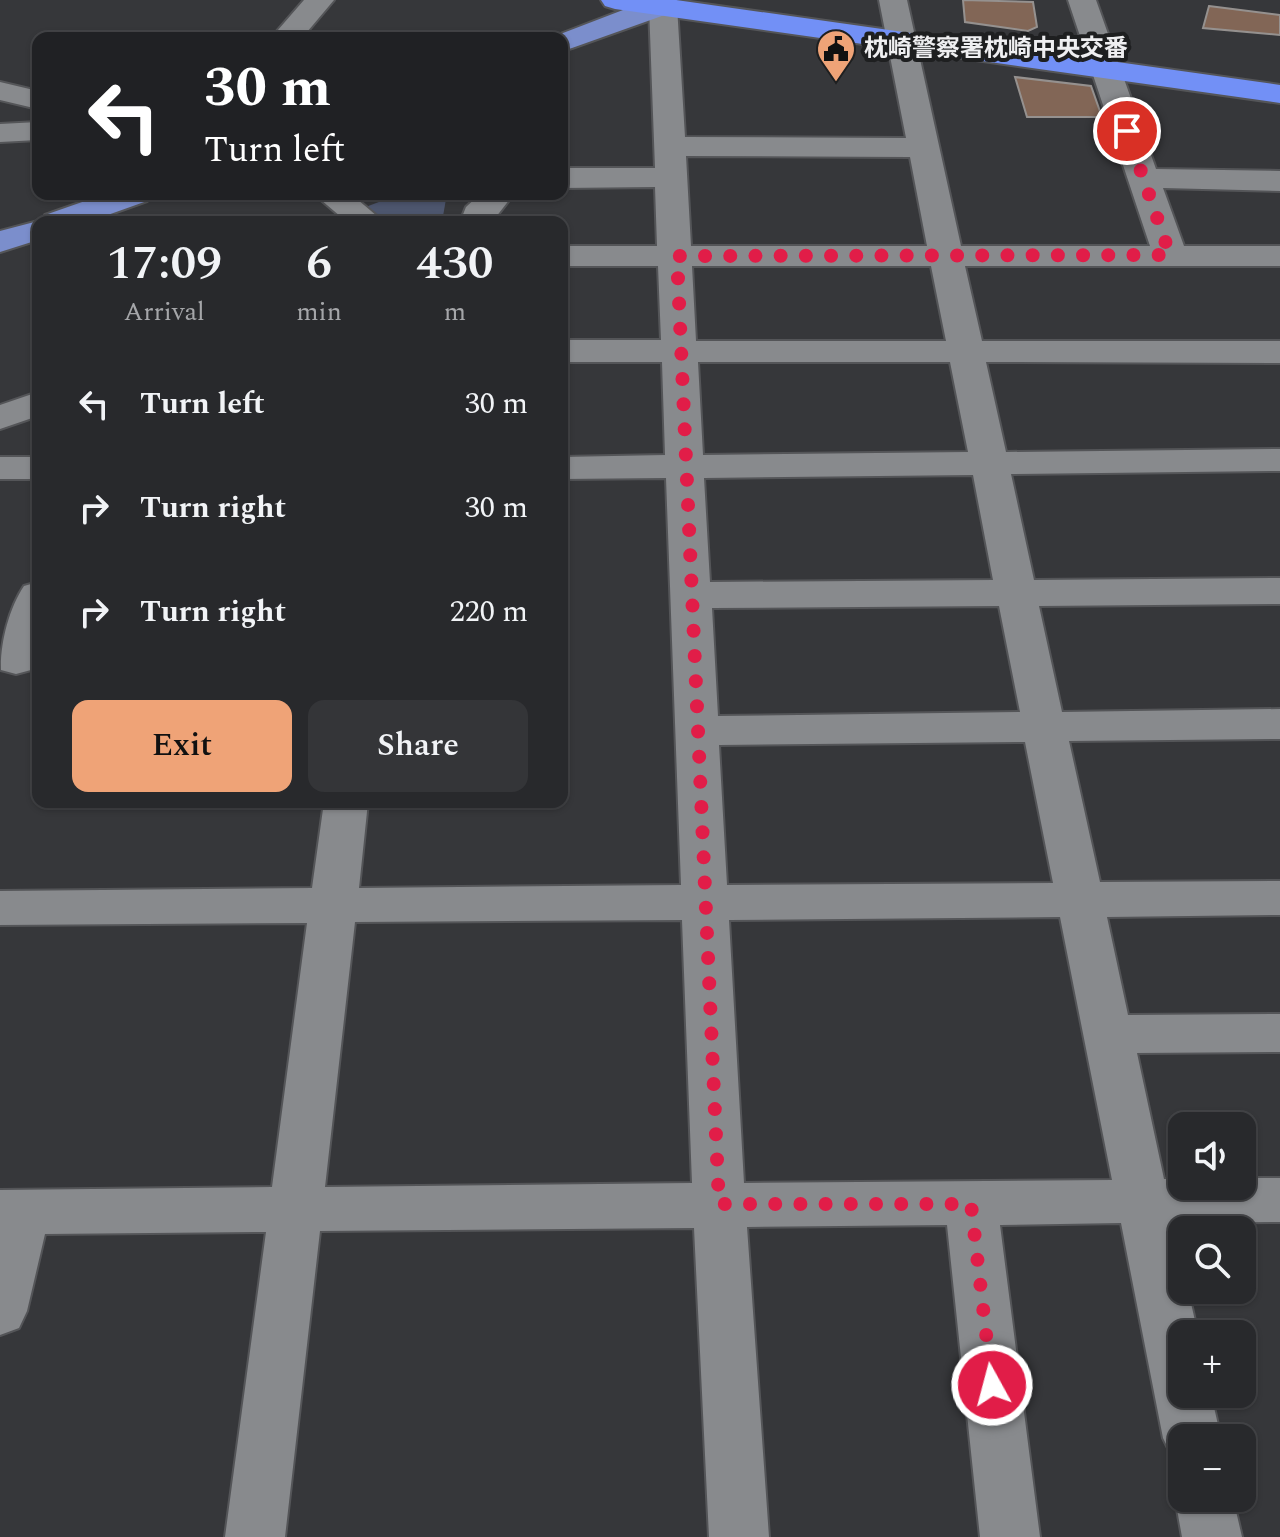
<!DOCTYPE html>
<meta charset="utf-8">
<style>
:root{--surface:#28292c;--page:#343538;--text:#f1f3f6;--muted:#a5a6a9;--line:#444548;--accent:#efa377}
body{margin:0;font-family:Spectral,"Noto Sans JP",serif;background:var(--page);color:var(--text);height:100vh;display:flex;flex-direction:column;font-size:30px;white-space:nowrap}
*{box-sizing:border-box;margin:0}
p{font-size:26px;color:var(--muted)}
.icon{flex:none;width:44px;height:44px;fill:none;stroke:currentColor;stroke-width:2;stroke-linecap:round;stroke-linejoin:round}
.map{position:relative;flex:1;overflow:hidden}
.sheet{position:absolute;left:32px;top:216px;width:536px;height:592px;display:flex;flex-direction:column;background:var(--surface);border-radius:16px;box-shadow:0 2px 6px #0004,0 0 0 2px var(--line)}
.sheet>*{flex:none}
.hud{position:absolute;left:32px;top:32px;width:536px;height:168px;border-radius:16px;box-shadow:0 2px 6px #0004,0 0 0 2px var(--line);background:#202124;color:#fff;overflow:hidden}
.controls{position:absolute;left:1168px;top:1112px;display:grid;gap:16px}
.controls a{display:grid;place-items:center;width:88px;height:88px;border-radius:16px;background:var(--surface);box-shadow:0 2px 6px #0004,0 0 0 2px var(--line);font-size:40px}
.pin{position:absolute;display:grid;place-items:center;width:68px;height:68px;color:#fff;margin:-34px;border:4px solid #fff;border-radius:50%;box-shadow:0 2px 8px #0007}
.me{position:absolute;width:88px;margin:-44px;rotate:353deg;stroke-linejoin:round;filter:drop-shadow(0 0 6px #0008)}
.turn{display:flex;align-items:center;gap:28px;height:168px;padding:0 40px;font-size:36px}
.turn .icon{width:104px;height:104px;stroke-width:2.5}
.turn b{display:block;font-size:56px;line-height:68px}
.eta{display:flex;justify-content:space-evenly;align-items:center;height:136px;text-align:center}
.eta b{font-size:48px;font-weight:600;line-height:56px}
.primary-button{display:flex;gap:16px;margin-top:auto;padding:16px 40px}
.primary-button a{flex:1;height:92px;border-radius:16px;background:var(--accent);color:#111;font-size:32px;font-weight:600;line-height:92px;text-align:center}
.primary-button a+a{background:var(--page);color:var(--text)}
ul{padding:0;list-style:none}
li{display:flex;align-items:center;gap:24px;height:104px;padding:0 40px}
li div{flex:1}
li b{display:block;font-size:30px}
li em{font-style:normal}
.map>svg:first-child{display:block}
.green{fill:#4d566e}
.building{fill:#826656;stroke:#95918f;stroke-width:2}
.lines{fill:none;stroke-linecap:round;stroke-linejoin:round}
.minor-casing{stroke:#545558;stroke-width:4}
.major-casing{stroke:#545558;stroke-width:4}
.highway-casing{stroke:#545558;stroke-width:4}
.minor{fill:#888a8d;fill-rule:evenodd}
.major{fill:#7b8ecc;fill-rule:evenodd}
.highway{fill:#7290f6;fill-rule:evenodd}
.route{stroke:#e11d48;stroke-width:14;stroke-dasharray:0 25.2}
.labels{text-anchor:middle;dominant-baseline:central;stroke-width:8;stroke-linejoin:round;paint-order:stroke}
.far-poi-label{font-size:24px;font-weight:bold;fill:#efeff1;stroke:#1e1f20;text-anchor:start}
</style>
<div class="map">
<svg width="1280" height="1537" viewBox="0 0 1280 1537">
<rect width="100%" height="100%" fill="#36373a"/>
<path class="green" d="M400,194H439L446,199L442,222H383L363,208Z"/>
<path class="building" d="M963,0L1033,2L1037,27L1028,31L965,22Z
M1209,6L1280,15V35L1203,28Z
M1015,77L1091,86L1102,117H1027Z"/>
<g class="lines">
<g class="minor-casing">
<path id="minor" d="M304,0H334L302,38H271Z
M653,0H673L677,6L685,137L906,138L879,0H907L961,246H1150L1068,0H1096L1156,169L1280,171V191L1163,188L1184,246H1280V266H965L982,341H1280V363L986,362L1006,452L1280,449V471L1011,474L1034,580L1280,578V604L1039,606L1062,712L1280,709V739L1069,741L1100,882L1280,881V915L1107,917L1128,1015L1280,1014V1052L1137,1053L1164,1179H1182V1186H1242V1178H1280V1222L1174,1223L1182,1260V1290H1188L1198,1334H1182V1394H1211L1221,1438H1182V1460L1172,1456L1163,1438L1121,1223L1000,1225L1040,1537H980L947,1225L747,1227L769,1537H709L694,1228L320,1231L285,1537H225L266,1232L45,1234L27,1311L19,1328L0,1335V1190L272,1187L307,923L0,925V891L312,888L324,802H368L359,888L681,885L666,478L562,479V457L665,455L662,362H562V340H661L658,266H562V246H657L655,187L562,188V168H655L649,6ZM686,156L910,157L927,246H691ZM692,266H931L946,341H696ZM698,362H950L968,452L703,455ZM973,475L993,580L710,582L704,478ZM999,606L1020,712L718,716L712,608ZM1025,742L1053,883L727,885L719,745ZM1060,917L1112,1180L744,1183L729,920ZM682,920L692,1183L325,1187L355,922Z
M0,82L38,91V109L0,100Z
M38,122V140L0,142V124Z
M314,194H351L384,222H347Z
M480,194H514L492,222H460L466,207Z
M38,392V416L0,429V405Z
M0,457H38V479H0Z
M38,582L37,660L31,670L16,674L1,670C0,644 9,608 24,586Z
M1182,1482V1498H1233L1242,1537H1182L1175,1498Z"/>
</g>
<g class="major-casing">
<path id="major" d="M649,0H677L673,12L572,48L562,51V38H550Z
M105,194H152L147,201L88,222H38V240L0,252V231L42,220L45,215Z"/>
</g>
<g class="highway-casing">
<path id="highway" d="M601,0H676L1280,85V103L615,9L605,6Z"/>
</g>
<use href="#minor" class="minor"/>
<use href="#major" class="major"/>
<use href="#highway" class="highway"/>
</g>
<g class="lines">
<path class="route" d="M992,1385L971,1204H719L677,256L1170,255L1127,131"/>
</g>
<defs>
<g id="civic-pin" transform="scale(2)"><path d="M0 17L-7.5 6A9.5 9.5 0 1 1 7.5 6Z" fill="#efa377" stroke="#1e1f20"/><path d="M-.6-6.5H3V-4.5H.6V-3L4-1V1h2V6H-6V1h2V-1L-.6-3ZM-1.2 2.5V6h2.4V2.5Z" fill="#111"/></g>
</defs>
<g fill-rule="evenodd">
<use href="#civic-pin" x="836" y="49"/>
</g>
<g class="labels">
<g class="far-poi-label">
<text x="864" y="49">枕崎警察署枕崎中央交番</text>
</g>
</g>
</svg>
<div class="controls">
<a><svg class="icon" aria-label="sound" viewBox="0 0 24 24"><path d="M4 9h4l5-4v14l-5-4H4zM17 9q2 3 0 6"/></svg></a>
<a><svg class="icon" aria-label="search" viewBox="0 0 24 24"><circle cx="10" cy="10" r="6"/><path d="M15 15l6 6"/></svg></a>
<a>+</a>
<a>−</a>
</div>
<div class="pin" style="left:1127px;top:131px;background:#d93025"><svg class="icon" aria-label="arrive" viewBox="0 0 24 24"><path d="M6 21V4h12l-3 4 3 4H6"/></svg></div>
<svg class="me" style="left:992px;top:1385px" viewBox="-20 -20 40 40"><circle r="17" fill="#e11d48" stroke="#fff" stroke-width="3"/><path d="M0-11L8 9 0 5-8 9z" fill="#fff"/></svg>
<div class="hud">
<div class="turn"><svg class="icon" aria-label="left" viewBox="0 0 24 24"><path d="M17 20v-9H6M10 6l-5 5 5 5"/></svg><div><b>30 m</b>Turn left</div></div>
</div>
<section class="sheet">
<div class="eta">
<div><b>17:09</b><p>Arrival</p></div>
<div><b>6</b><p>min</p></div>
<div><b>430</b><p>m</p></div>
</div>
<ul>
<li><svg class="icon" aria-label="left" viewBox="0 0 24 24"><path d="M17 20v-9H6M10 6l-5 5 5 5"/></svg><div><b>Turn left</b></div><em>30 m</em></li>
<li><svg class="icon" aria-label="right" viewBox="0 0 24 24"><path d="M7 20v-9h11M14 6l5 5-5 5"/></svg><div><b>Turn right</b></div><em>30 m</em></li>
<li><svg class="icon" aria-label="right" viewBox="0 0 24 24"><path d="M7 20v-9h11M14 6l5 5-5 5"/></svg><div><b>Turn right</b></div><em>220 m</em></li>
</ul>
<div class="primary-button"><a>Exit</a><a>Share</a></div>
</section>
</div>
